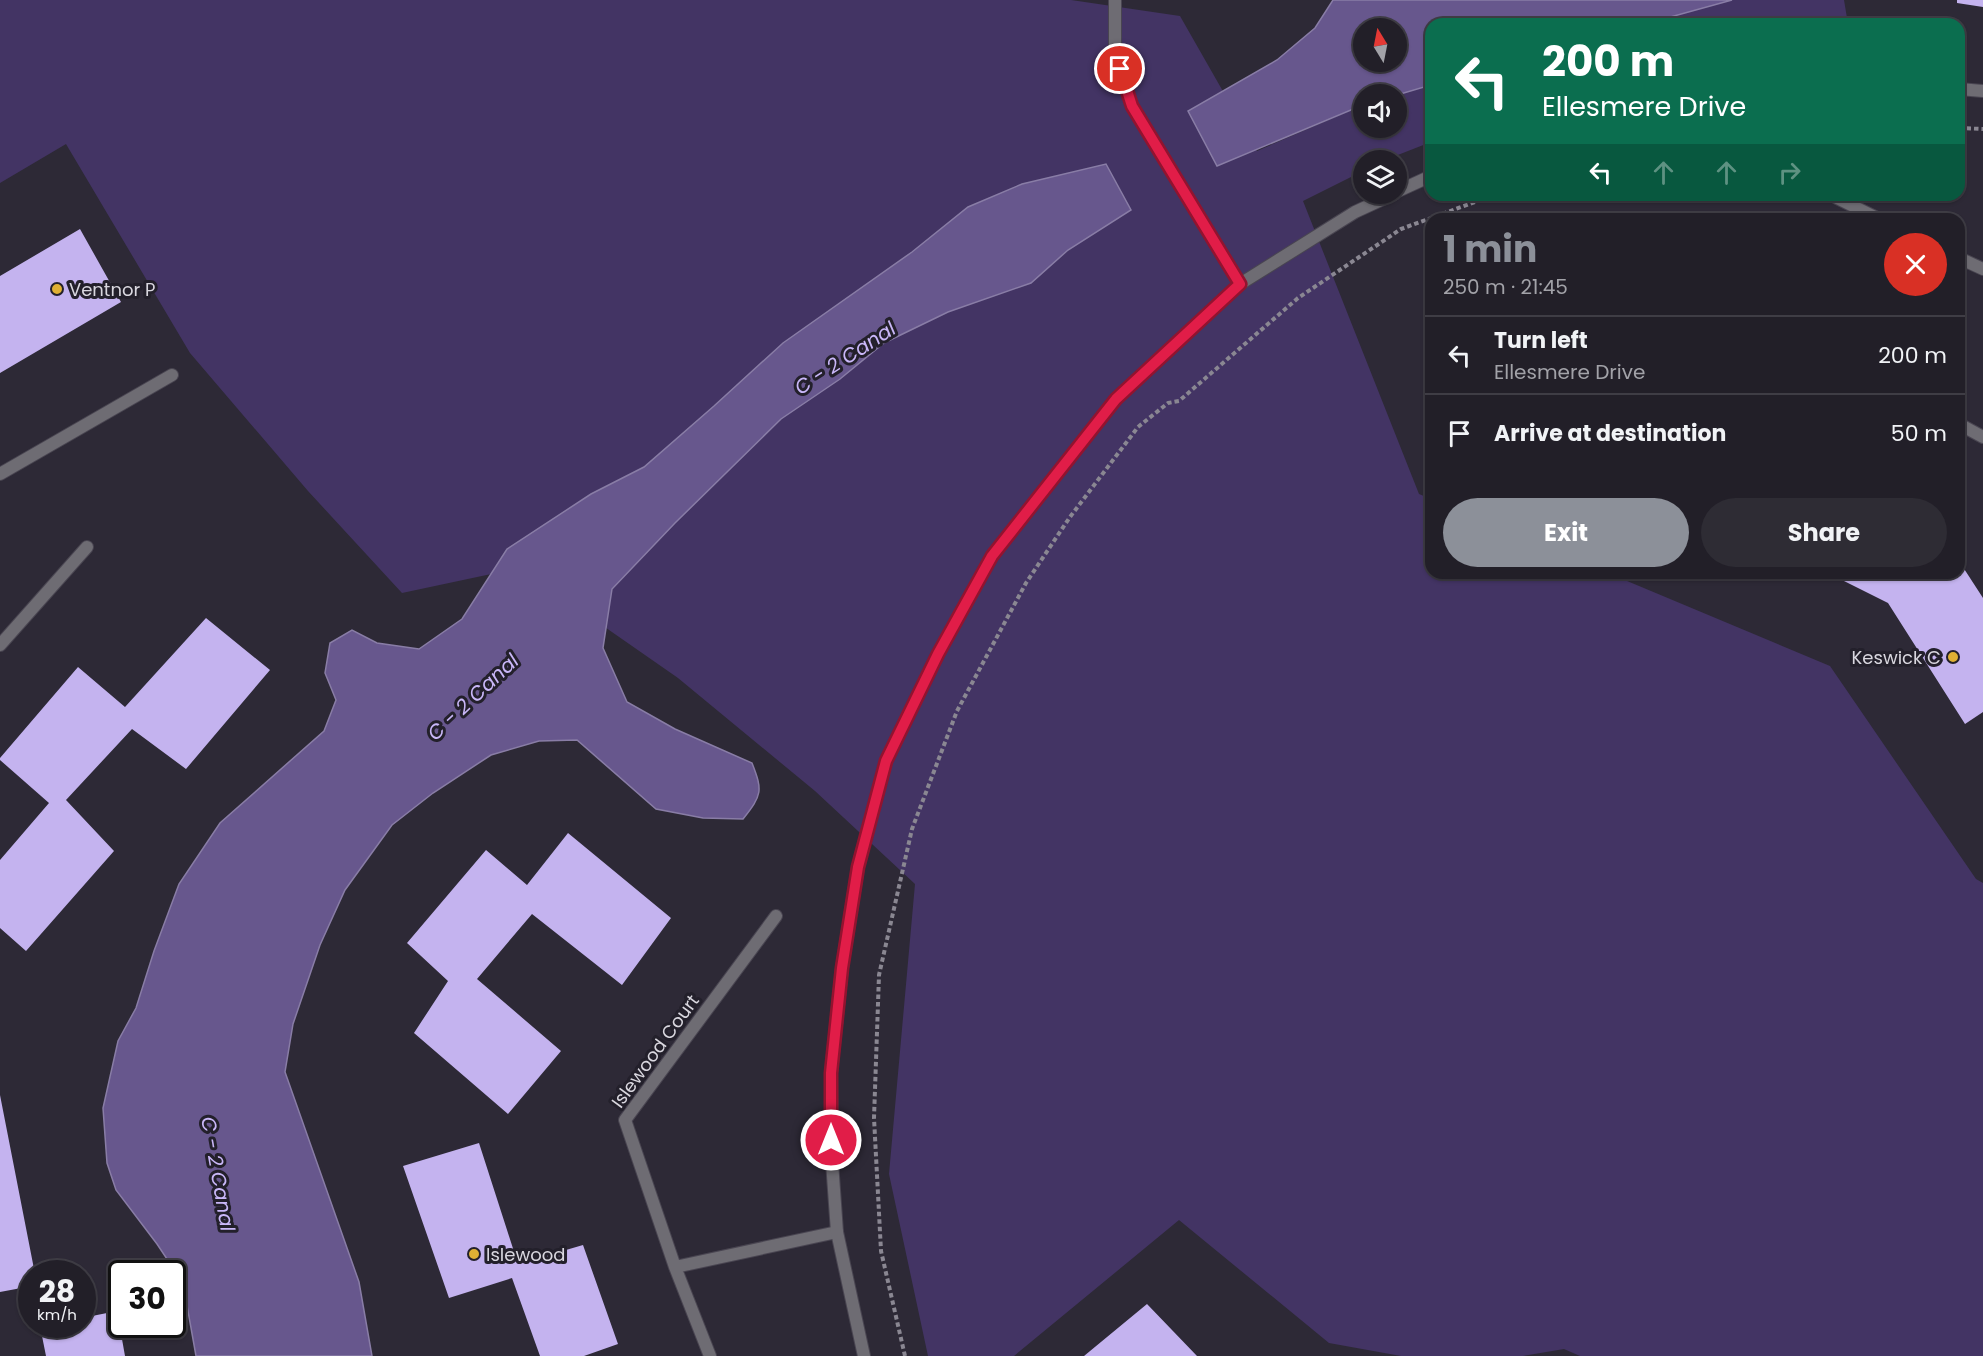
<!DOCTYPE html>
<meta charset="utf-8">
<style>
:root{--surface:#221f28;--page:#2e2c34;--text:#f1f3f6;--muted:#a2a2a8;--line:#3f3d45;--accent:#8c9099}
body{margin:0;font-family:Poppins,sans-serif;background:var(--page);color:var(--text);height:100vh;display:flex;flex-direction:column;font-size:22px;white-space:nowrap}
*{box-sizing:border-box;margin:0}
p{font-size:20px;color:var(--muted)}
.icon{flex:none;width:33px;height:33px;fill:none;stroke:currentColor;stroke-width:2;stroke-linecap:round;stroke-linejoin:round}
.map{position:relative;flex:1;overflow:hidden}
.side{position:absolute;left:1425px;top:213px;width:540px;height:366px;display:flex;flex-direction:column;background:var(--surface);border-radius:18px;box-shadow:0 2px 4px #0004,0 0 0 2px var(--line)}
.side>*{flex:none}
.hud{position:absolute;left:1425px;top:18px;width:540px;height:183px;border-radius:18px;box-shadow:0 2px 4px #0004,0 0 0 2px var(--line);background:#0b6e4f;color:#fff;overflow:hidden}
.needle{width:39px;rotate:350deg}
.buttons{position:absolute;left:1353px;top:18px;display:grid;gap:12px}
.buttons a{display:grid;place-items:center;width:54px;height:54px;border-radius:50%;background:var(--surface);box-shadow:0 2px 4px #0004,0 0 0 2px var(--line);font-size:30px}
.speed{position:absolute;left:18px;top:1260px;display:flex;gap:12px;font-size:30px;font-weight:700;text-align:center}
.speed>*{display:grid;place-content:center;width:78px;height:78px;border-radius:50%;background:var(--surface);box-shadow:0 2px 4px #0004,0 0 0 2px var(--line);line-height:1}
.speed small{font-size:15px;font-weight:400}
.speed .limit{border:3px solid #111;border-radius:9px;background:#fff;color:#111}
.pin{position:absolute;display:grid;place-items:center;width:51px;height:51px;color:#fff;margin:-26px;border:3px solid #fff;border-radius:50%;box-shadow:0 2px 6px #0007}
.me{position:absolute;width:66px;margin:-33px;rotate:0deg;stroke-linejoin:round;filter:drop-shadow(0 0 4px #0008)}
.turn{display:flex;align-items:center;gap:21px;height:126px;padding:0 18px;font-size:27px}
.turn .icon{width:78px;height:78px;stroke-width:2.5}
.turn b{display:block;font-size:42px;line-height:51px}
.lanes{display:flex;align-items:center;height:57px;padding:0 18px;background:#0003;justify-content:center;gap:30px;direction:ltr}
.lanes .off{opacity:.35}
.round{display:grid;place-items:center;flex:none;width:63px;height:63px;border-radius:32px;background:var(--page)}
.head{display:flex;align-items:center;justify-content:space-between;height:102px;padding:0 18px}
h1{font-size:36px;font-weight:700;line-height:45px;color:var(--accent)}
.cta{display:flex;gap:12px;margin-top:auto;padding:12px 18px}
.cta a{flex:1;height:69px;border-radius:36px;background:var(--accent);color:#fff;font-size:24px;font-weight:700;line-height:69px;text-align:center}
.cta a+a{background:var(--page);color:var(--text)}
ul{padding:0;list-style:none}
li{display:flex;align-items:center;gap:18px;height:78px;padding:0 18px;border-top:2px solid var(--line)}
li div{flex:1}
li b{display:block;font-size:22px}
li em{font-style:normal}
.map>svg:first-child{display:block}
.green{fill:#433464}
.water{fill:#67578d;stroke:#897da6;stroke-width:1.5;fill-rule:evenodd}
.building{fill:#c4b3ef}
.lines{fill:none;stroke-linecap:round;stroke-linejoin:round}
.lane-casing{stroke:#494551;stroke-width:14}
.street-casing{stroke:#494551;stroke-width:14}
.path{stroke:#8a8792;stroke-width:4;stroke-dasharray:4.5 3;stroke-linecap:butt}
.lane{stroke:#6e6c73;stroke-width:12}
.street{stroke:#6e6c73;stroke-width:12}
.route-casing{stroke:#92132f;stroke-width:15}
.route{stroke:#e11d48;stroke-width:10}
.poi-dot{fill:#dfb034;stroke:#23202b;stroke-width:2}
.labels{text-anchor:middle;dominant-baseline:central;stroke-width:6;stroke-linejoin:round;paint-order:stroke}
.poi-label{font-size:18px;fill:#d9d7df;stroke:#23202b;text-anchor:start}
.street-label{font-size:18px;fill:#d9d7df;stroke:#23202b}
.water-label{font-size:20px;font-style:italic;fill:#c9b7f8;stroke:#23202b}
</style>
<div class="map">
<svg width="1983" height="1356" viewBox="0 0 1983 1356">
<rect width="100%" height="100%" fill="#2d2936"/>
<path class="green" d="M0,0H1071L1180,16L1257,151L1363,105L1364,128H1396L1397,95L1431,85V142L1385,160H1364L1363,171L1303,201L1419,494L1431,499V573H1608L1830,666L1976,879L1983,883V1356H1580L1564,1349L1523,1356H1401L1329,1343L1179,1220L1014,1356H928L889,1174L915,884L815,791L678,678L520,568L402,593L308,491L190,353L66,144L0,183Z
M1722,0H1844L1848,24H1645Z"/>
<path class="water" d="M1333,0H1732L1645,24H1431V85L1397,95L1364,94L1363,105L1217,166L1188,111L1277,60L1315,28ZM1364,28H1396V62H1364Z
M1106,164L1131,210L1068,250L1031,283L948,312L884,343L840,379L781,419L675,523L612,589L603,648L627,702L675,729L752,763C763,791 762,795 743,819L703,818L656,809L577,740L539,741L491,755L433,793L392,825L345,890L320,945L293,1024L285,1072L359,1282L372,1356H196L183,1283L157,1244L116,1190L107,1163L103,1108L118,1041L136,1008L154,951L179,884L220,823L324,731L336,700L325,673L330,643L352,630L377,643L419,649L462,619L507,549L591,494L644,467L714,406L783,343L912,252L968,207L1022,184Z"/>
<path class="building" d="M1957,0H1983V7L1957,3Z
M80,229L121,302L0,373V276Z
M1959,561L1983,598V712L1965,724L1888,603L1828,573H1959Z
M206,618L270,670L186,769L132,729L66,800L114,851L26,951L0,928V860L49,803L0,760V758L78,667L125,707Z
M568,833L671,918L622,985L532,914L477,979L561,1051L508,1114L414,1033L448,981L407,943L486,850L527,885Z
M0,1095L35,1274H32V1286L0,1292Z
M479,1143L518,1264L583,1245L618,1344L584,1356H540L512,1278L449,1298L403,1166Z
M1147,1304L1197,1356H1084Z
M117,1311L125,1356H46L40,1326L82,1324V1318Z"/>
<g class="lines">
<g class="lane-casing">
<path id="lane" d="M1837,198L1879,219
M1959,258L1983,269
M1959,424L1983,437
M0,474L172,375
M0,645L87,547
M675,1267L837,1232
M710,1356L675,1267L625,1120L776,916"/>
</g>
<g class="street-casing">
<path id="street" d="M1115,0V50L1132,106L1240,284
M1959,89L1983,91
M1396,192L1431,176
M864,1356L837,1232L832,1162L831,1073L842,968L858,867L886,761L938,654L992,556L1116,399L1240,284L1355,212L1394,194"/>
</g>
<path class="path" d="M1959,128L1983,129
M905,1356L881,1251L874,1118L879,975L912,829L957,711L1026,583L1070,517L1138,427L1168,403L1179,401L1298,298L1401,229L1494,195"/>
<use href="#lane" class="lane"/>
<use href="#street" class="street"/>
</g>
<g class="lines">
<g class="route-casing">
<path id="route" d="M831,1140V1073L842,968L858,867L886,761L938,654L992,556L1116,399L1240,284L1132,106L1120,69"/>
</g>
<use href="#route" class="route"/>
</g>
<g class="poi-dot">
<circle cx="57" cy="289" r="6"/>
<circle cx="1953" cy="657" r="6"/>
<circle cx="474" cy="1254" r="6"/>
</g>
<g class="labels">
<g class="poi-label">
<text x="69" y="289">Ventnor P</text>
<text x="1941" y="657" text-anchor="end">Keswick C</text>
<text x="486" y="1254">Islewood</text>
</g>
<g class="street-label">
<text transform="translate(655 1051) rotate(-54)">Islewood Court</text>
</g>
<g class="water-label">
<text transform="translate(845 358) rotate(-33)">C - 2 Canal</text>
<text transform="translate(473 697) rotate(-43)">C - 2 Canal</text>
<text transform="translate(218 1174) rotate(80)">C - 2 Canal</text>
</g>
</g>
</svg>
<div class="buttons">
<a><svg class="needle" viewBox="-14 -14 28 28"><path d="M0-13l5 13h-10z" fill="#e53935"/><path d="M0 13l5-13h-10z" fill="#a2a2a8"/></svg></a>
<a><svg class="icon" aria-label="sound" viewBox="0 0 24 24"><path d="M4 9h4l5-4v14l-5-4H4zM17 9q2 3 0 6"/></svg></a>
<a><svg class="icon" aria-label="layers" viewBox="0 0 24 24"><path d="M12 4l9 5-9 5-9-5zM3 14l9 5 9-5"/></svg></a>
</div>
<div class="speed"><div>28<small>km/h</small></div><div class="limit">30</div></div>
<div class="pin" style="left:1120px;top:69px;background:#d93025"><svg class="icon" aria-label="arrive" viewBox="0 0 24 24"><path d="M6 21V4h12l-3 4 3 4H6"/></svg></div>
<svg class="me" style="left:831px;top:1140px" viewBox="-20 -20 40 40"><circle r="17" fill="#e11d48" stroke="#fff" stroke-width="3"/><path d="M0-11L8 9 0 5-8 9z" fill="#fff"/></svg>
<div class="hud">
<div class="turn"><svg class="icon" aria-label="left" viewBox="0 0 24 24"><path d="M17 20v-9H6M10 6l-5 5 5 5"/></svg><div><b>200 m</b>Ellesmere Drive</div></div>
<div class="lanes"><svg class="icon" aria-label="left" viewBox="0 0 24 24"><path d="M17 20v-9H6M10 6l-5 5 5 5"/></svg><svg class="icon off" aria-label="ahead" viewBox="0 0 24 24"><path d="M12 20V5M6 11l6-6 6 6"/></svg><svg class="icon off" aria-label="ahead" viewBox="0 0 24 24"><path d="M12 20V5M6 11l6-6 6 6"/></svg><svg class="icon off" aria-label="right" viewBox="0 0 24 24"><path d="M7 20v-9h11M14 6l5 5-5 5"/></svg></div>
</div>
<section class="side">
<div class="head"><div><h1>1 min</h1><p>250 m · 21:45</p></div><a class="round" style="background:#d93025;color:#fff"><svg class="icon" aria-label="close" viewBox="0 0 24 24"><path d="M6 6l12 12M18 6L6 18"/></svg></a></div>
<ul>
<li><svg class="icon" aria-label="left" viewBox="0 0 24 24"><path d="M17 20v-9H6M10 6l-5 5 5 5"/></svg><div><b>Turn left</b><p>Ellesmere Drive</p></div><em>200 m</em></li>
<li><svg class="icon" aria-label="arrive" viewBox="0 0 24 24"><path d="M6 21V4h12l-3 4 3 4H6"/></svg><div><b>Arrive at destination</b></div><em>50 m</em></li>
</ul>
<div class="cta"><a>Exit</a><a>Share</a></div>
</section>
</div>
